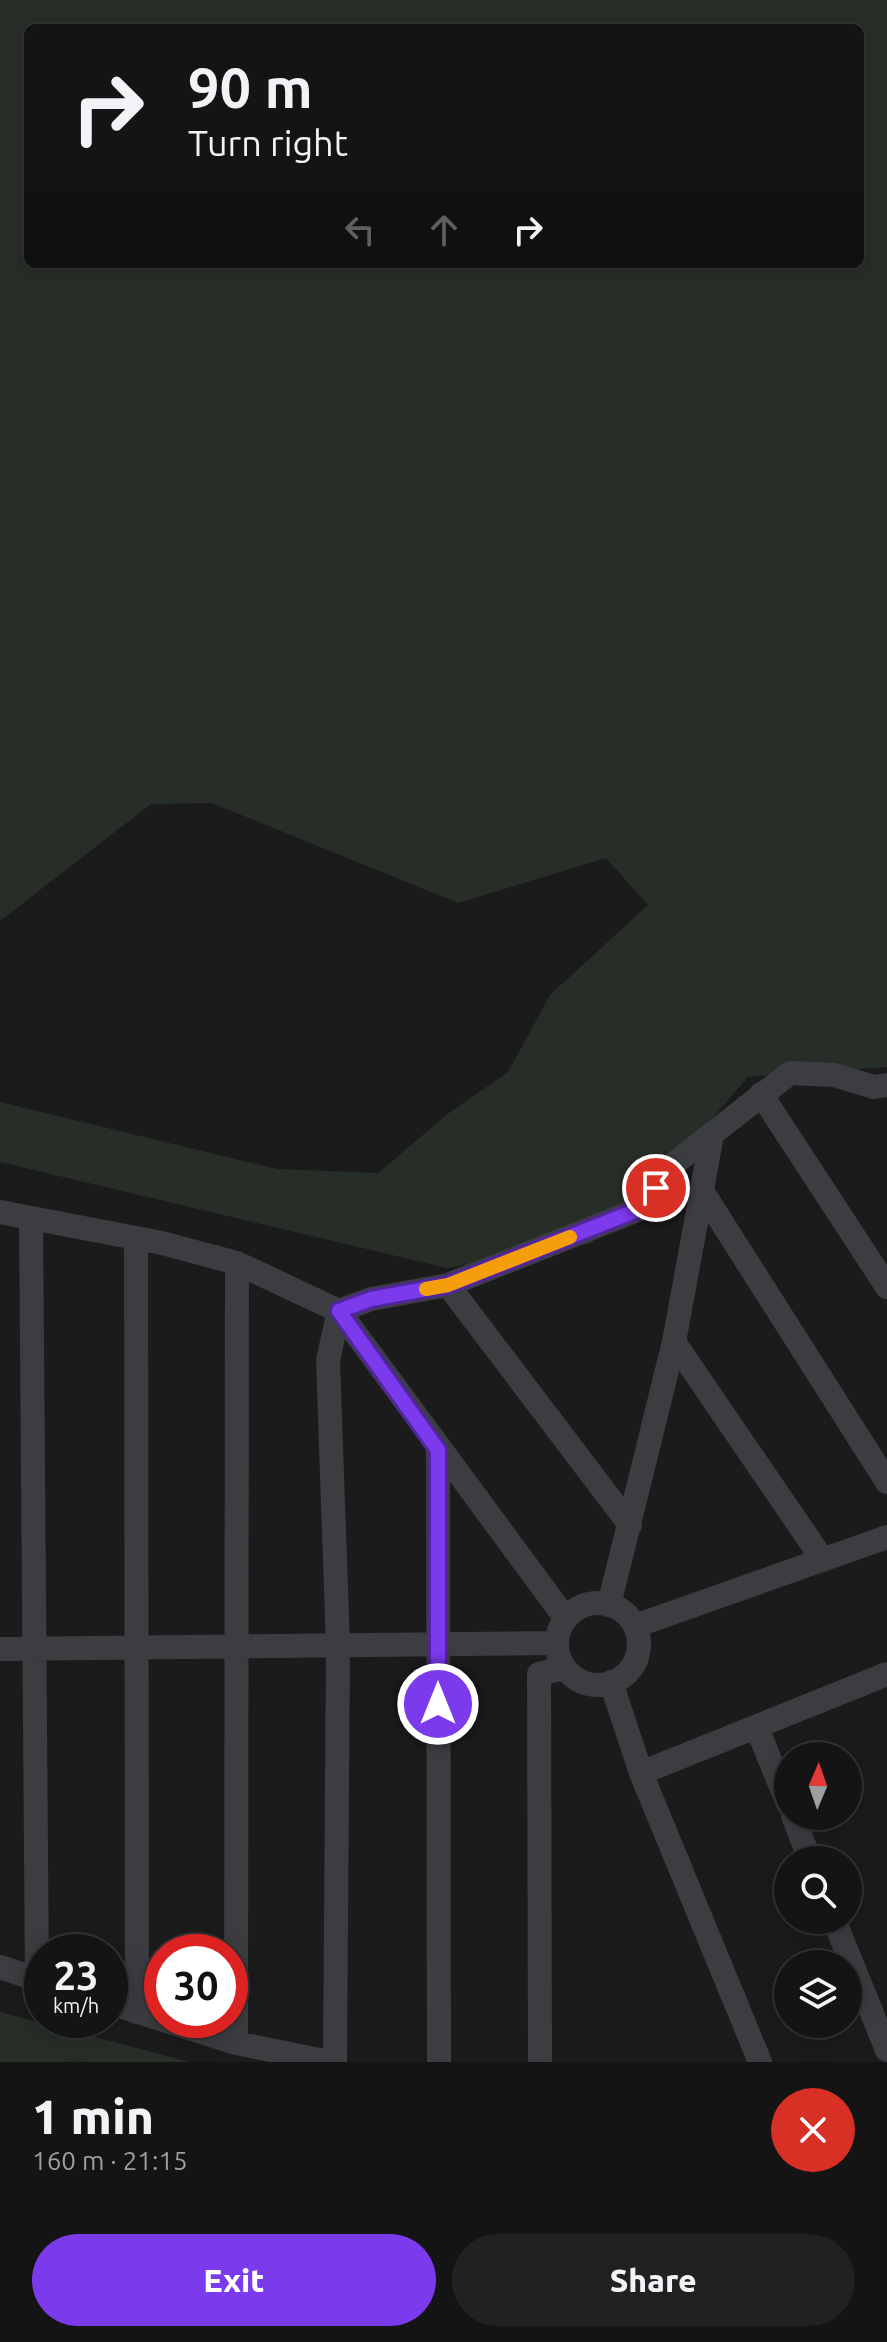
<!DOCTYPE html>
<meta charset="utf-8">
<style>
:root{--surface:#141415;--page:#212122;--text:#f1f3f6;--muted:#9d9ea0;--line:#333334;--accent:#7c3aed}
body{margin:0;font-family:Ubuntu,sans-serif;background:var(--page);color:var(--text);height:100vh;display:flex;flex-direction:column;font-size:30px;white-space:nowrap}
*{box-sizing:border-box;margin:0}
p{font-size:26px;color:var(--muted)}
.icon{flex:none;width:44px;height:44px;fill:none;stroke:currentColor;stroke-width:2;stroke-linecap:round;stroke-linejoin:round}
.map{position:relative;height:2062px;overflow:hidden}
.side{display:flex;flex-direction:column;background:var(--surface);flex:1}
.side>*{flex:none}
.hud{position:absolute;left:24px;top:24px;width:840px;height:244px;border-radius:12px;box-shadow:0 4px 20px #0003,0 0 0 2px var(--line);background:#141415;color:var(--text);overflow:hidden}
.needle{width:52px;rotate:2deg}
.fabs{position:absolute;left:774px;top:1742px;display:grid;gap:16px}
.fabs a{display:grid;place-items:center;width:88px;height:88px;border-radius:50%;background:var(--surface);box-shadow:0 4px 20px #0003,0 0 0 2px var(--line);font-size:40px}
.speed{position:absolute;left:24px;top:1934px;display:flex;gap:16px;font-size:40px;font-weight:700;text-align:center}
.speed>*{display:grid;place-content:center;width:104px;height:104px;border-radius:50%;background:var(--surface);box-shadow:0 4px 20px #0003,0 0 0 2px var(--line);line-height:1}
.speed small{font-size:20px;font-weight:400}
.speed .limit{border:12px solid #d22;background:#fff;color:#111}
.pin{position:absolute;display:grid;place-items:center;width:68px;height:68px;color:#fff;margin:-34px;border:4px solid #fff;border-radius:50%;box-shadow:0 2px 8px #0007}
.me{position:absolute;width:88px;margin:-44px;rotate:0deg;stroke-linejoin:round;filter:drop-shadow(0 0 6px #0008)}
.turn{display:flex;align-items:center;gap:28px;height:168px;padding:0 32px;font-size:36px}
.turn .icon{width:104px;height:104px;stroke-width:2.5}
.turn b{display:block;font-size:56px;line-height:68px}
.lanes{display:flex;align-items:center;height:76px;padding:0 32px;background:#0003;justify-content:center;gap:40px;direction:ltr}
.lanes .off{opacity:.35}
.round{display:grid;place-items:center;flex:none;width:84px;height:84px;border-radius:42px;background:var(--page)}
.overview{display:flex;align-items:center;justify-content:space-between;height:136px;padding:0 32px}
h1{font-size:48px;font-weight:800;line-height:60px}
.button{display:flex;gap:16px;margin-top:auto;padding:16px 32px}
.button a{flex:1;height:92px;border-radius:48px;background:var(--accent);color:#fff;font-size:32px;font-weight:800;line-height:92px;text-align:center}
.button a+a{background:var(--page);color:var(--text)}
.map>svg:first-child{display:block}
.green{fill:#272e28;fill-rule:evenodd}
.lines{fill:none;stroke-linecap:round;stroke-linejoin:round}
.minor{stroke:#3c3d41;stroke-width:24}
.route-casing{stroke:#51269a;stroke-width:20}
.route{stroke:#7c3aed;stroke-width:14}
.slow{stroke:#f59e0b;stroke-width:14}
</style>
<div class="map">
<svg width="887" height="2062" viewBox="0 0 887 2062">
<rect width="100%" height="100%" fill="#1b1b1c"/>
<path class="green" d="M0,0H887V1067L748,1077L671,1166L591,1243L447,1268L0,1162V1102L277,1169L378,1173L449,1113L508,1072L550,995L648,905L606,858L458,903L212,803L151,804L0,921ZM28,28H860V264H28Z
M0,2012L190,2062H0Z"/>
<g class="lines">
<path class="minor" d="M761,1094L887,1287
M702,1191L887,1482
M0,1212L162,1243L237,1263L339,1311L566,1619
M31,1218L37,1979
M136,1239L137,2012
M448,1285L630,1525
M339,1311L371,1299L448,1285L640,1209L671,1166L790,1073L834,1075L874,1087L887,1085
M674,1342L823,1560
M438,1450L439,2062
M557 1644a41 41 0 1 1 82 0a41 41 0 1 1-82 0Z
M609,1605L674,1342L712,1135
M635,1626L887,1537
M0,1649L557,1643
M611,1682L641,1773L760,2062
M757,1728L788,1804
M641,1773L887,1674
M793,1816L810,1860
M834,1920L887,2050
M0,1967L42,1981
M110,2003L236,2043L329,2062
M236,2043L237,1263
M335,2062L338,1645L328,1360L339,1311
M540,2062L539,1674L564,1668"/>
</g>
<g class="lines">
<g class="route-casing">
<path id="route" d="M438,1704V1450L339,1311L371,1299L448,1285L640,1209L656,1188"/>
</g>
<use href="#route" class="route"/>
<path class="slow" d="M426,1289L448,1285L570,1237"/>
</g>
</svg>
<div class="fabs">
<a><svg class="needle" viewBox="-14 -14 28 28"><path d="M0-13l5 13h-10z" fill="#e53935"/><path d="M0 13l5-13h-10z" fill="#9d9ea0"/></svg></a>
<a><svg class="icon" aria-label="search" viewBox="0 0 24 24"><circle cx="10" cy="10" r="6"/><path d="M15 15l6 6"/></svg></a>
<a><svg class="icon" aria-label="layers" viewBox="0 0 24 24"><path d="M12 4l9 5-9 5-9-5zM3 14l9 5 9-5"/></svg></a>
</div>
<div class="speed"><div>23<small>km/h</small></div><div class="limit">30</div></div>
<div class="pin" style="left:656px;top:1188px;background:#d93025"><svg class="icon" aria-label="arrive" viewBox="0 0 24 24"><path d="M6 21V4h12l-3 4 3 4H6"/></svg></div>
<svg class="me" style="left:438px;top:1704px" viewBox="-20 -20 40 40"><circle r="17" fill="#7c3aed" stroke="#fff" stroke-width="3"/><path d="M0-11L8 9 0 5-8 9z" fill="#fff"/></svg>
<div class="hud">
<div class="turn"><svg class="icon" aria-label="right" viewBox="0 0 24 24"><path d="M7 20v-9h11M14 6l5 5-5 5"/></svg><div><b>90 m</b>Turn right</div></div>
<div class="lanes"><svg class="icon off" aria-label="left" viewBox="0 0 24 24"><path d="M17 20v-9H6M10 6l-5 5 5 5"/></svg><svg class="icon off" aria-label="ahead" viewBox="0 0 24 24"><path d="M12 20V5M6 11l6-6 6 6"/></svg><svg class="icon" aria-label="right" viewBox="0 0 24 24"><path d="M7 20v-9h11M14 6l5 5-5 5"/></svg></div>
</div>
</div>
<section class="side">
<div class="overview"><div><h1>1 min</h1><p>160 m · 21:15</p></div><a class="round" style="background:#d93025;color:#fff"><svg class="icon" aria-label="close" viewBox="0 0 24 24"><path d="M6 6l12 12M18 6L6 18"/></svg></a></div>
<div class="button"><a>Exit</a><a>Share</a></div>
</section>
